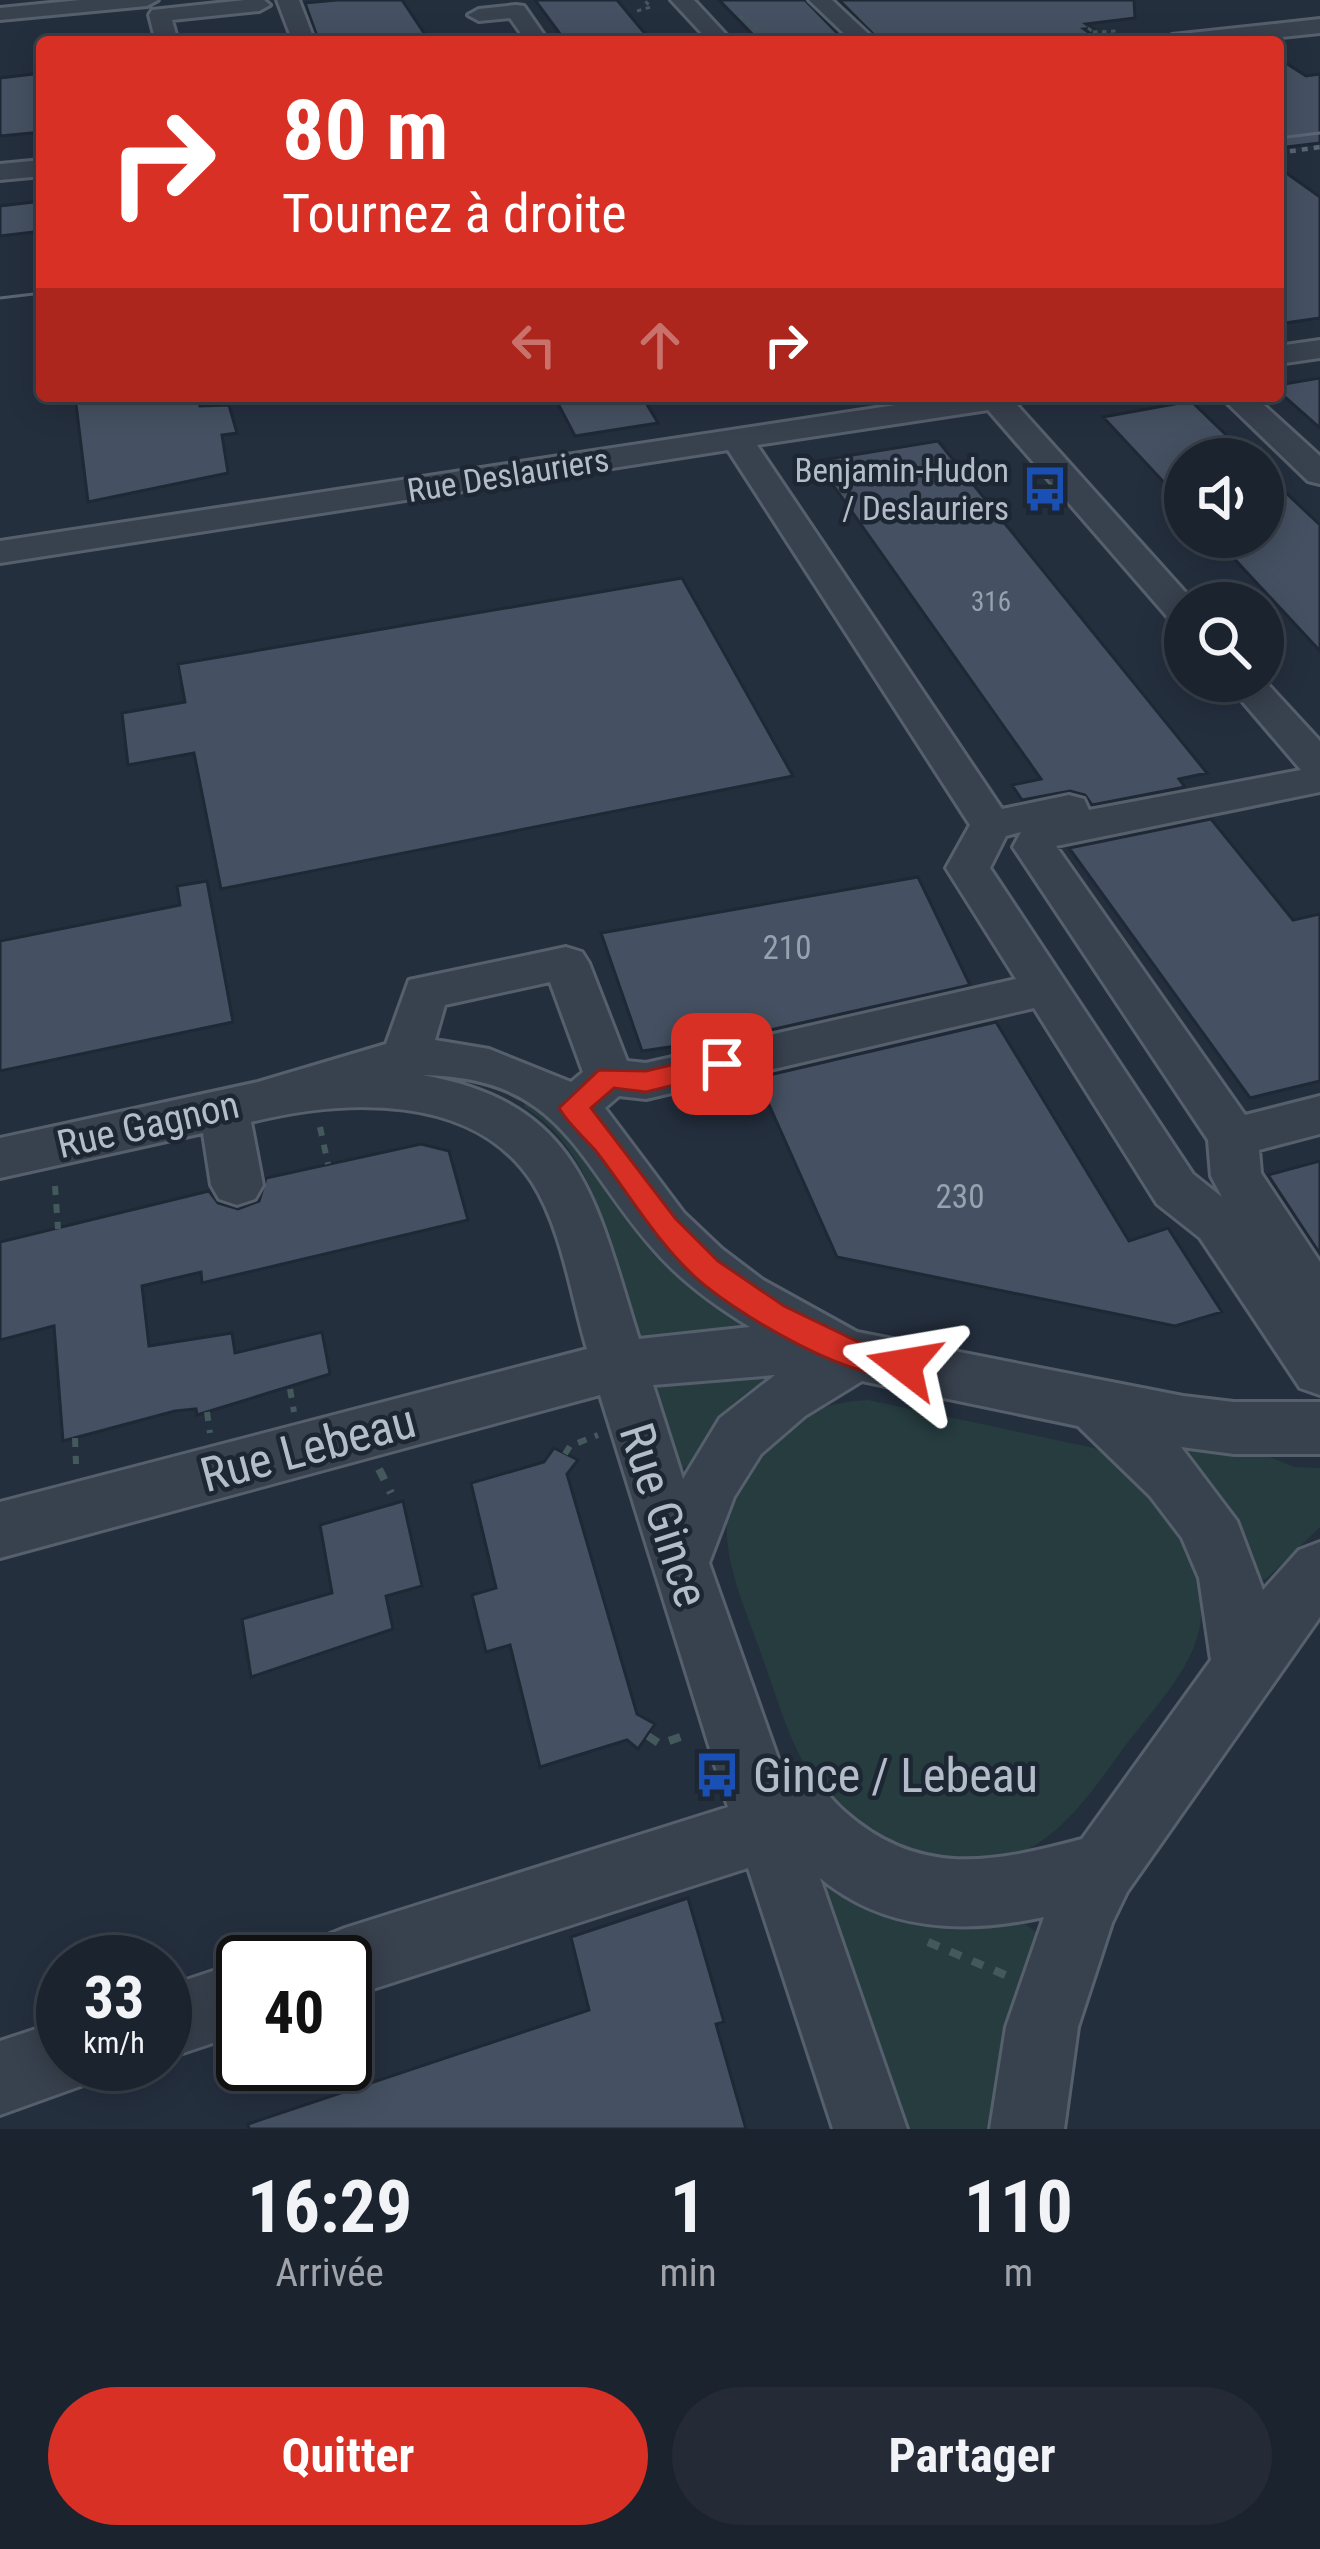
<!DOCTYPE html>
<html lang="fr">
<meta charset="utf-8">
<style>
:root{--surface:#1b232e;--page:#242b36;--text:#f1f3f6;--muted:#a0a4aa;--line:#39404a;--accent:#d93025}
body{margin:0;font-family:"Roboto Condensed",sans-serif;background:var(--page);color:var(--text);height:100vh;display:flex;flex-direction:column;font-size:45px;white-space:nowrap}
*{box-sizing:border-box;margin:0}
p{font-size:39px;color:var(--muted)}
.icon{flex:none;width:66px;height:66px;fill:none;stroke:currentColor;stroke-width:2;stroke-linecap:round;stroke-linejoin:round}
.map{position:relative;height:2129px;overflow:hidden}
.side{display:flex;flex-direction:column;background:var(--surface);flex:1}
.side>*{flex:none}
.hud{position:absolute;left:36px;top:36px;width:1248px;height:366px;border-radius:12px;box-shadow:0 6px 30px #0003,0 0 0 3px var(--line);background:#d93025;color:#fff;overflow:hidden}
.tools{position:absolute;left:1164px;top:438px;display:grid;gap:24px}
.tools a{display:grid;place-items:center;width:120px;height:120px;border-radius:50%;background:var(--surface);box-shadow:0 6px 30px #0003,0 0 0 3px var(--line);font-size:60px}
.speed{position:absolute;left:36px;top:1935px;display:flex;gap:24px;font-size:60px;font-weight:700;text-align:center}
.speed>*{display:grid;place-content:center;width:156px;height:156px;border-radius:50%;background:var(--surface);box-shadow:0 6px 30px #0003,0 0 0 3px var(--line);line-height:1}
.speed small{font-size:30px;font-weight:400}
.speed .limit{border:6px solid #111;border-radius:18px;background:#fff;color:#111}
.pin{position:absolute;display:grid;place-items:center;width:102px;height:102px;color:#fff;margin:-51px;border-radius:24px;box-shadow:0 6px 18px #0006}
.me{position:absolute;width:132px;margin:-66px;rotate:284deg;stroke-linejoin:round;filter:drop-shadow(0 0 9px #0008)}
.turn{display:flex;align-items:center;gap:42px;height:252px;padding:0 48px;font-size:54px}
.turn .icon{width:156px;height:156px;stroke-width:2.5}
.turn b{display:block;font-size:84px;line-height:102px}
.lanes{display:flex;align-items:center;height:114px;padding:0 48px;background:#0003;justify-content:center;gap:60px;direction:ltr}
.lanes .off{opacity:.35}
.eta{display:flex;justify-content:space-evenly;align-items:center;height:204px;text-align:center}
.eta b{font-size:72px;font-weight:700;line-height:84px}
.cta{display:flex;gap:24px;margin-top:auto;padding:24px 48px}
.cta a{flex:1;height:138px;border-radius:72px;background:var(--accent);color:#fff;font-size:48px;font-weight:700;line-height:138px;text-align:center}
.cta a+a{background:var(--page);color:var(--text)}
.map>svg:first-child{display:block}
.green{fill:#263c3f}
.building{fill:#455162;stroke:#1f2835;stroke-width:3}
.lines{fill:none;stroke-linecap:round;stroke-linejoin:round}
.minor-casing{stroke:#565f6c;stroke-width:6}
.path-far2{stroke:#44595c;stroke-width:3;stroke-dasharray:4.5 4.5;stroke-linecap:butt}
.path-far1{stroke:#44595c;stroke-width:6;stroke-dasharray:9 9;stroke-linecap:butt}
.path{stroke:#44595c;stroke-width:8;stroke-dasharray:12 12;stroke-linecap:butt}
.minor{fill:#38414e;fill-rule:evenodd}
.tram{stroke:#5a6575;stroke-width:3}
.rail{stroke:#5a6575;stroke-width:4.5;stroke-dasharray:6 6;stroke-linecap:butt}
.route{fill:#d93025;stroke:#8d1f18;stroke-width:3}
.labels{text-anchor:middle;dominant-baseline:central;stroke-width:9;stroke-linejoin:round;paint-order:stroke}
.far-number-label{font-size:27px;fill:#98a1af}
.far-poi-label{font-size:33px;fill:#b4bcc9;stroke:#1d2633;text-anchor:end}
.far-street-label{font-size:33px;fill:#b4bcc9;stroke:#1d2633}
.number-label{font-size:33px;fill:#98a1af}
.street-label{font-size:39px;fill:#b4bcc9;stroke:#1d2633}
.near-street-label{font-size:48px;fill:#b4bcc9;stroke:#1d2633}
.near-poi-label{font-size:48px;fill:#b4bcc9;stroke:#1d2633;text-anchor:start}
</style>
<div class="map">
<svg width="1320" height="2129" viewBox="0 0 1320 2129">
<rect width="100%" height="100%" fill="#242f3e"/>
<path class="green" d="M526,1104C592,1140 611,1213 663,1264C690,1290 726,1305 752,1330L636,1341C612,1260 601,1153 523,1106Z
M781,1375C735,1390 711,1425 688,1466L678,1470L647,1379Z
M868,1400L1094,1448C1162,1483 1226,1570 1193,1649C1178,1684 1148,1716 1125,1746C1080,1808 1042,1867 957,1866C941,1866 921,1855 906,1849C892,1844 876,1841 863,1834C853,1829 845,1817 837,1809C795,1765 782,1712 762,1656C734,1576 695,1507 771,1440C802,1413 827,1402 868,1400Z
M1183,1446L1265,1455L1294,1467L1320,1468V1527L1266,1579L1259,1580L1180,1450Z
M821,1879C902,1925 931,1936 1025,1924L1040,1935L996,2129H898L817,1880Z"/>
<path class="building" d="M337,0H402L430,42H319L305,3Z
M535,0H617L652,42H566Z
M719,0H805L846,42H760Z
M839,0H1134L1135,18L1086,24L1092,28L1084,29L1097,38L1059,42H980L974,37L881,42Z
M1278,58L1306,76L1320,74V143L1278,148Z
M42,73V102H38L42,132L0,136V78Z
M1278,167L1320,197V318L1278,324Z
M42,201V231L0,236V206Z
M1320,378V428L1278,391V385Z
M75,396H198L200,406L229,405L237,433L222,435L228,473L88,502Z
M554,396H642L658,423L575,436Z
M1191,401L1251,459H1185V505L1103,417Z
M938,441L1207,773L1179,779L1185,787L1092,805L1085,795L1070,791L1022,800L1012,785L1041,779L816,461Z
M1263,471L1320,525V651L1214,537H1263Z
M682,578L793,776L221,889L194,753L128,765L122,713L185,702L178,664Z
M1211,819L1293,920L1320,914V1081L1250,1098L1069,848Z
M918,877L970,985L739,1037L642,1051L601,933Z
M207,881L233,1022L0,1071V941L180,905L177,886Z
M996,1022L1129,1241L1168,1228L1222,1312L1175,1326L837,1257L757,1078Z
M421,1144L449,1151L468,1220L202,1283L201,1272L142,1286L149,1346L232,1333L235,1353L322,1332L330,1374L197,1415L196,1409L175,1411L63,1441L54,1326L0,1340V1242L209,1191L218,1203L238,1209L259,1201L266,1178Z
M1320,1161V1254L1268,1175Z
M554,1448L578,1460L567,1474L637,1714L655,1724L638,1749L627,1740L540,1767L510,1645L486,1652L472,1595L496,1588L471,1483L544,1462Z
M403,1501L422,1586L386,1596L393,1629L251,1677L242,1619L332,1593L320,1525Z
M688,1898L724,2022L716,2024L746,2129H249L248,2124L589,2010L571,1937Z"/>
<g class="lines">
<g class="minor-casing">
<path id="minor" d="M80,0H158L147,6L0,20V8Z
M245,0H264L270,5L259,11L172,20L178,42H156L149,15L152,10Z
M277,0H299L315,42H293Z
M671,0H694L733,42H710Z
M809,0H832L877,42H853Z
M516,5L524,6L549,42H527L510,18L479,21L468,15L479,9Z
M1320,19V33L1233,42H1161L1172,35Z
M42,160V176L0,180V164Z
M1320,340V358L1278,364V346Z
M955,396H1032L1017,405L1195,603H1185V625L1172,622L988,410L757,445L1002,809L1069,795L1084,799L1089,810L1301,770L1225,681L1263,679L1320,741V792L1056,846L1245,1115L1320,1096V1134L1259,1150L1261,1173L1320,1262V1395L1300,1388L1200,1238L1157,1204L1034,1008L646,1099L619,1096L605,1108L684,1213L722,1249L763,1280L857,1332L1183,1396L1234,1402H1320V1454H1234L1181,1447L1237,1521L1263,1590L1299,1550L1320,1542V1617L1127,1892L1112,1923L1078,2027L1064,2129H990L1006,2027L1044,1917C965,1934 885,1932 820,1878L907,2129H833L748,1868L345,1998V1962H310L320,1938L345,1928L728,1807L600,1395L0,1558V1502L587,1349C571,1296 562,1229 532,1182C473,1092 343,1099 251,1122L263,1185L255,1199L237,1205L219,1199L211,1185L203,1133L0,1178V1138L258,1082L386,1044L409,980L566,947L582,952L589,963L627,1061L646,1063L1016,979L946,868L970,825L728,450L0,563V541ZM1021,832L1013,847L1208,1140L1211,1176L1222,1197L1193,1174L990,868L1006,836ZM550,982L583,1072L571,1082L489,1049L435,1040L445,1005ZM422,1075C560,1077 575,1157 649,1244C677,1278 712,1304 750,1327L639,1339C596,1203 583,1103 422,1075ZM775,1375L720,1418L683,1479L653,1385ZM862,1381L1078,1426L1150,1496L1182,1538L1199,1578L1211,1660L1082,1839C992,1863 919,1878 844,1811C822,1791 809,1766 779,1761L709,1563L734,1497L761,1454L805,1416Z
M1220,396H1254L1320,456V484L1308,481Z
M243,1961V2033L165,2059V1987Z
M63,2020V2064H97L89,2083L0,2115V2041Z"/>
</g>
<path class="path-far2" d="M637,11L651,7L644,0
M740,16L757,30
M1088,28L1107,42
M1093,32L1117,31"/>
<path class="path-far1" d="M320,1127L328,1164
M55,1186L58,1229
M290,1389L294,1412
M207,1412L210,1433
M75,1438L76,1464
M565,1454L570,1446L598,1435"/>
<path class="path" d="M379,1469L391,1493
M648,1736L660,1744L689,1734
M928,1942L1010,1977"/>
<use href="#minor" class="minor"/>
<path class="tram" d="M1278,138L1320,133
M0,298L42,293"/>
<path class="rail" d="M1278,153L1320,147"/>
</g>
<path class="route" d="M722,1053L735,1064L731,1071L646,1092L614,1088L591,1108L675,1218L718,1261L784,1306L861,1343L915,1355L920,1365L915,1374C865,1393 729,1310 692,1274C653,1237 628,1192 595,1150C583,1136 568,1124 559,1108L599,1070L646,1071Z"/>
<defs>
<g id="bus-bare" transform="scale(3.6)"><path d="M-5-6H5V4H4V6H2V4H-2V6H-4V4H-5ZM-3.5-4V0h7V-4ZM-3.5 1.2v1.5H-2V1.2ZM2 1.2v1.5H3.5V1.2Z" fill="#1a4fb4" stroke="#1d2633" stroke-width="2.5" paint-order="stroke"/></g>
</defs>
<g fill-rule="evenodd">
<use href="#bus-bare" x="1045" y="489"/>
<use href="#bus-bare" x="717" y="1775"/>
</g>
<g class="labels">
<g class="far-number-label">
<text x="991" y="602">316</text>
</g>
<g class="far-poi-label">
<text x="1009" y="470">Benjamin-Hudon<tspan x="1009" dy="38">/ Deslauriers</tspan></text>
</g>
<g class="far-street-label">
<text transform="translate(508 475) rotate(-9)">Rue Deslauriers</text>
</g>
<g class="number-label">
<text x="787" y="947">210</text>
<text x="960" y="1196">230</text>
</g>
<g class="street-label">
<text transform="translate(148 1125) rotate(-13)">Rue Gagnon</text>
</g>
<g class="near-street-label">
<text transform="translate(308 1448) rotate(-15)">Rue Lebeau</text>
<text transform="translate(664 1515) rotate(72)">Rue Gince</text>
</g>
<g class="near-poi-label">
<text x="753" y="1775">Gince / Lebeau</text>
</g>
</g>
</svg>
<div class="tools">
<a><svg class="icon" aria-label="sound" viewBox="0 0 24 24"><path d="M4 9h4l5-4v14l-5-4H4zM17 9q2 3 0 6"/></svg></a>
<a><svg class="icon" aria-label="search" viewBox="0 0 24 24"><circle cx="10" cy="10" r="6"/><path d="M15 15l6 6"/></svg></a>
</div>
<div class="speed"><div>33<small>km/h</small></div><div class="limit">40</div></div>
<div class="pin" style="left:722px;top:1064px;background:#d93025"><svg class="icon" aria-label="arrive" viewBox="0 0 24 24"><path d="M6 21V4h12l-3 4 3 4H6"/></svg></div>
<svg class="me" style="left:904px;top:1365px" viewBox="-20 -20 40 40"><path d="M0-17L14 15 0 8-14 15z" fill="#d93025" stroke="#fff" stroke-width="4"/></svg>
<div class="hud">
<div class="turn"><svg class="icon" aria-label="right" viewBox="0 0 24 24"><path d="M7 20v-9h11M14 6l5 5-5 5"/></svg><div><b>80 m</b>Tournez à droite</div></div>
<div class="lanes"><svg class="icon off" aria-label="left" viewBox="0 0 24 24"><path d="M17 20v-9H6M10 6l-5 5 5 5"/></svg><svg class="icon off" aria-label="ahead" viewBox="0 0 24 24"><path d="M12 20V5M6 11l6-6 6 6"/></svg><svg class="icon" aria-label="right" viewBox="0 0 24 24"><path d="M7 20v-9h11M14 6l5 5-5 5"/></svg></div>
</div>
</div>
<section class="side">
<div class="eta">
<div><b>16:29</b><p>Arrivée</p></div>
<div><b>1</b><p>min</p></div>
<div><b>110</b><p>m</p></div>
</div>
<div class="cta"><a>Quitter</a><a>Partager</a></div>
</section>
